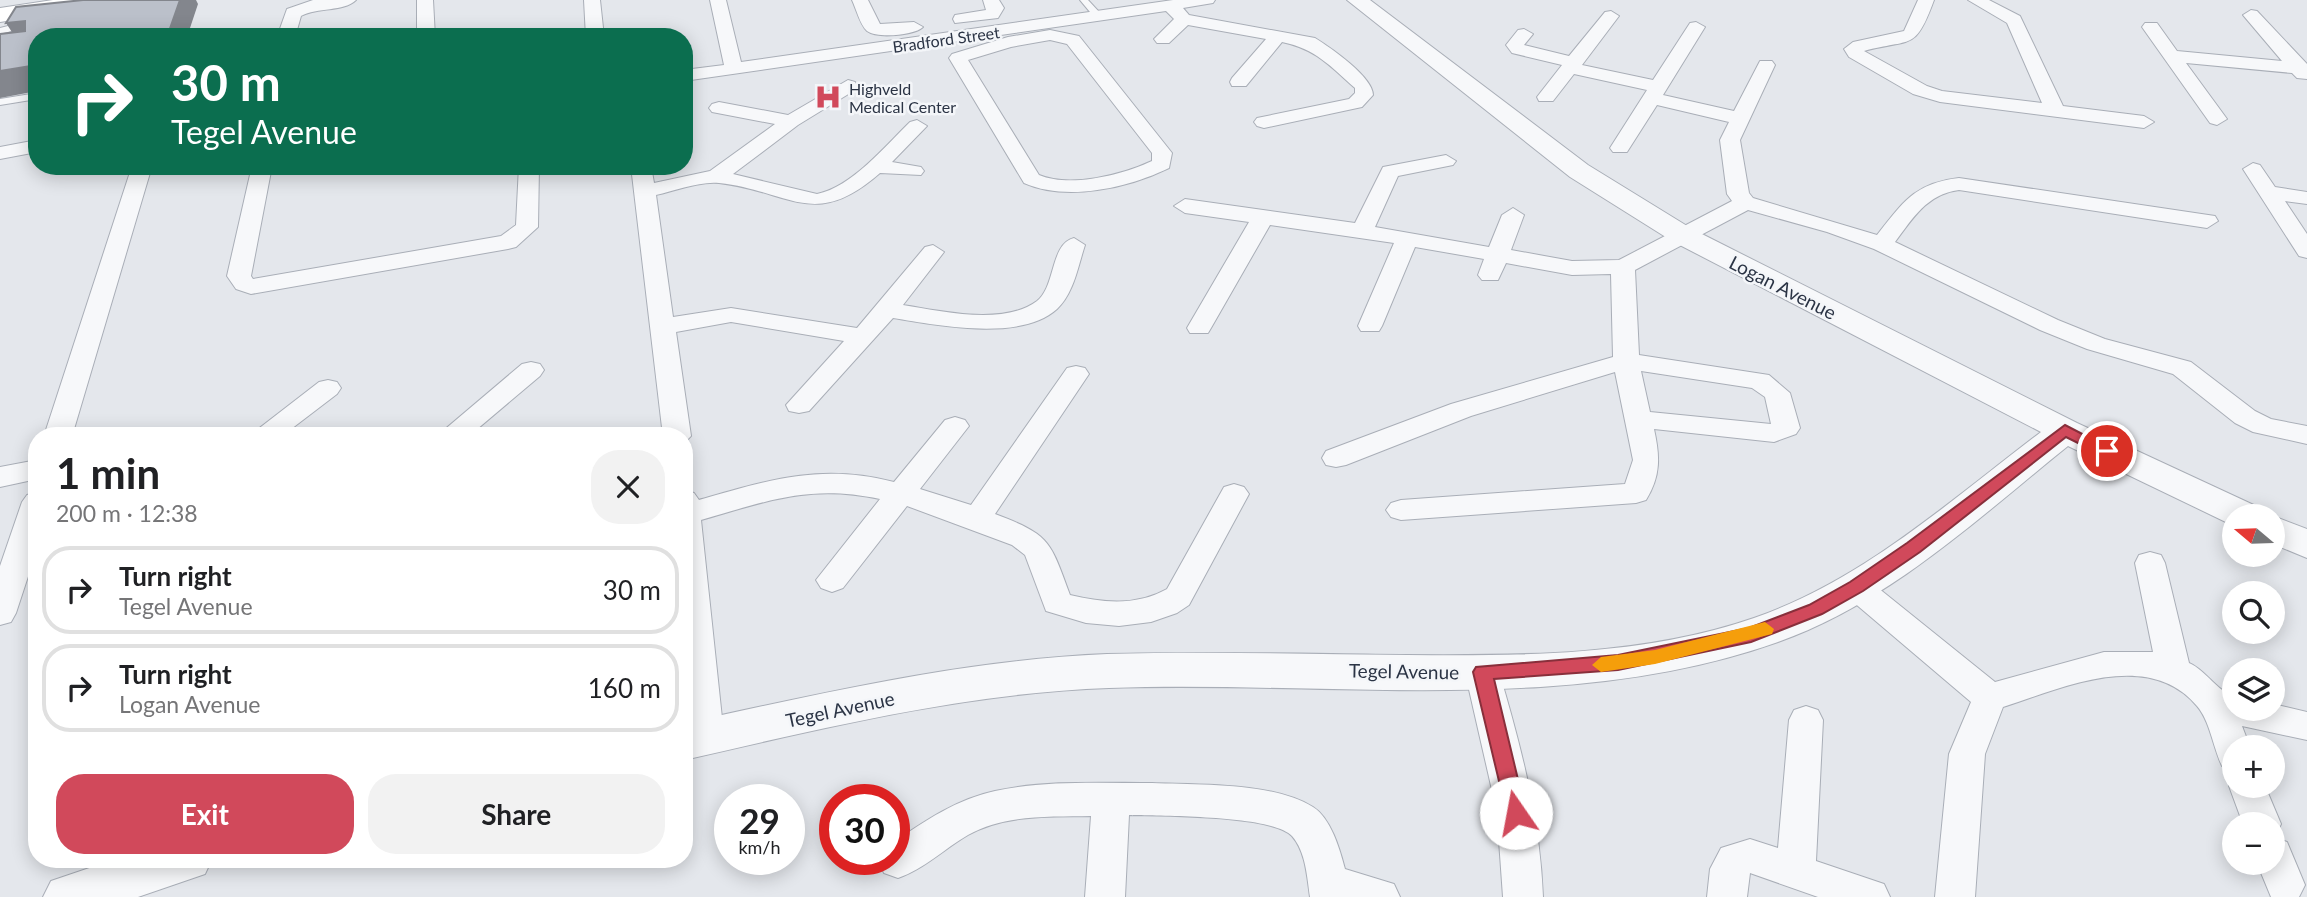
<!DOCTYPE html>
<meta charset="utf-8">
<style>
:root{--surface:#fff;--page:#f2f2f2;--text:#202124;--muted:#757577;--line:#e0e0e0;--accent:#d1495b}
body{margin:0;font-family:Lato,sans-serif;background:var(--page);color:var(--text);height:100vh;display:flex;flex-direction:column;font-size:26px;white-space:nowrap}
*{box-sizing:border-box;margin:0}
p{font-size:23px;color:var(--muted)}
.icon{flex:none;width:38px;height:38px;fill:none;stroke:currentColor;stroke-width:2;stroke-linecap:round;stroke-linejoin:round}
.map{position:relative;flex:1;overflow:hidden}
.drawer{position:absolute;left:28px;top:427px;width:665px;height:441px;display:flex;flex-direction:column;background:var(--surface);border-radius:28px;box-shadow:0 4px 18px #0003}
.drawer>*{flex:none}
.guide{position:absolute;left:28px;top:28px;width:665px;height:147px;border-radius:28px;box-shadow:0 4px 18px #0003;background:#0b6e4f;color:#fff;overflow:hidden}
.needle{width:46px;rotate:289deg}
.tools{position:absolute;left:2222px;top:504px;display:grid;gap:14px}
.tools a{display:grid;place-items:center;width:63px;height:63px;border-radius:50%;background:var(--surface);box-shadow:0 4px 18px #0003;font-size:35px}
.speed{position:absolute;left:714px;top:784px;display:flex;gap:14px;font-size:35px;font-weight:700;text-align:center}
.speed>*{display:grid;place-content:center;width:91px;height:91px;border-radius:50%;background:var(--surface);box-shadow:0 4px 18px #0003;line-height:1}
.speed small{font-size:18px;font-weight:400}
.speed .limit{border:10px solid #d22;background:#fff;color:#111}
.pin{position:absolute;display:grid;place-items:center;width:60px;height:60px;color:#fff;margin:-30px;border:4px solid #fff;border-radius:50%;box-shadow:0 2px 7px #0007}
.me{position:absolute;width:77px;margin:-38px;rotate:348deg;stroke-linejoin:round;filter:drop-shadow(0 0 5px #0008)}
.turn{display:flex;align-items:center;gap:24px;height:147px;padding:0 28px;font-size:32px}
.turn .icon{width:91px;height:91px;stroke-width:2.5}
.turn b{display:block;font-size:49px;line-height:60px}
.round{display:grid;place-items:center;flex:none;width:74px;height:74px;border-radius:28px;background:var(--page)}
.overview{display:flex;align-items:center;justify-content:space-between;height:119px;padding:0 28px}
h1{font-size:42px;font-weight:700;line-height:52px}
.button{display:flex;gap:14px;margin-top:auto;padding:14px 28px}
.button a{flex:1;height:80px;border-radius:28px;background:var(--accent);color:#fff;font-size:28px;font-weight:700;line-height:80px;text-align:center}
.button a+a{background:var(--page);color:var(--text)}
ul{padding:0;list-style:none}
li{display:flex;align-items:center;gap:21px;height:88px;margin:0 14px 10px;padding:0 14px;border:4px solid var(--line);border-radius:28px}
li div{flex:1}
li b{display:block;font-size:26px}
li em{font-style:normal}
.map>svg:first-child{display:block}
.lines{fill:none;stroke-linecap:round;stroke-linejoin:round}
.service-casing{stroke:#a9aeb7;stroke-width:2}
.minor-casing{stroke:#a9aeb7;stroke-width:2}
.tertiary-casing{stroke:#a9aeb7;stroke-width:2}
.secondary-casing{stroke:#a9aeb7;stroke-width:2}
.service{fill:#f7f8fa;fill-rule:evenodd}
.minor{fill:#f7f8fa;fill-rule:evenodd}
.tertiary{fill:#f7f8fa;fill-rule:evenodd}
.secondary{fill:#fff;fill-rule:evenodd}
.shaded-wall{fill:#83868d}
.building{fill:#bbc0ca;stroke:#83868d;stroke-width:2}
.route{fill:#d1495b;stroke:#882f3b;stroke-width:2}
.slow{fill:#f59e0b}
.labels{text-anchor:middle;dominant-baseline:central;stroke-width:5;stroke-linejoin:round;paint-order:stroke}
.far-street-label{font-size:16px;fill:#2b3445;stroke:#f4f6f9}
.far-poi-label{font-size:16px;fill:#2b3445;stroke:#f4f6f9;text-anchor:start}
.street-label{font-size:19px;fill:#2b3445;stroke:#f4f6f9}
</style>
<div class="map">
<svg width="2307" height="897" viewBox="0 0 2307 897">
<rect width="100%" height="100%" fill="#e4e7ec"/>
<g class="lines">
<g class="service-casing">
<path id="service" d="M1080,0H1088L1101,14V18H1095Z
M28,21L32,24L31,26L0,34V28Z
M37,93V99L0,105V99Z"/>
</g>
<g class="minor-casing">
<path id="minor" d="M313,0H356C344,12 317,7 301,16L295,37H277L287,9Z
M417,0H433L435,37H417Z
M584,0H600L604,37H586Z
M710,0H726L741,62L1173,0H1215L1213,3L1183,8L1189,15L1315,38C1331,48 1373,77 1373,95L1362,107L1264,128L1257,126L1254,122L1257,118L1349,99L1355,93V88C1330,66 1316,49 1282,42L1246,86H1232L1230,82L1232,78L1266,39L1188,25L1169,43H1157L1154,39L1174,19L1166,11L684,81V70L724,65Z
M852,0H868L880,24L914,22L923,27C915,35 878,39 867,31C860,25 856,8 852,0Z
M983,0H999L1004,8L998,18L955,23L953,19L955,15L986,10Z
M1918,0H1934C1915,52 1912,38 1864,51L1927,86L1942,91L2042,103L2007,23L1968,0H1989L2020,16L2063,106L2144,116L2154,122L2144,128L1940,102L1913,94L1849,57L1844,49L1853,42L1904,31Z
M2251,10L2257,11L2307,64V79L2297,78L2292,73L2186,63L2227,119L2217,125L2210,123L2142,27L2145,23H2157L2177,51L2282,61L2243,15Z
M1611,11L1619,16L1582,65L1653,80L1690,23L1696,22L1705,27L1663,95L1734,111L1760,61H1772L1775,65L1740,140L1749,193L1753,198L1877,235C1903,202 1915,183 1959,178L2215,216L2218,221L2207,228L1959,190C1927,194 1913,218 1895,242L2058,320L2105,339L2191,362L2255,411L2271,419L2307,426V444L2253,432L2235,423L2173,374L2087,349L2040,330L1874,249L1827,232L1748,210L1635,270L1639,355L1769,375L1790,393L1800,428L1796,434L1774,442L1654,429C1660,456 1661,476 1646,500L1636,503L1401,520L1391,517L1386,510L1391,503L1401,500L1625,484L1633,460L1615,372L1471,416L1346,465L1336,467L1326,465L1322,458L1326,451L1451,404L1613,357L1611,274L1572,275L1506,263L1498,280H1482L1478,275L1484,259L1415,247L1382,326L1379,331H1361L1358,326L1394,243L1270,225L1211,328L1208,333H1190L1187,328L1249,222L1185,213L1174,206L1185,199L1355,223L1383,167L1446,155L1456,161L1453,165L1398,176L1375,227L1489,247L1502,215L1513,208L1524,215L1511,250L1572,261L1619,260L1732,201L1727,194L1720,140L1729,122L1657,105L1627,152H1613L1610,148L1647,90L1574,74L1553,101H1539L1537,97L1562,65L1512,53L1506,45L1518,30L1524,29L1533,34L1524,45L1569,56L1605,12ZM1641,371L1752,388L1765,397L1771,424L1650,412Z
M1050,30L1079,36L1172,153L1169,168C1128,188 1067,202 1024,183L949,58L952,54L1008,37ZM1050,40L1067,44L1152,153V161C1122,175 1070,188 1039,175L968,60L1011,47Z
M848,80L855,82L857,86L855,90L798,125L733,174L817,194C852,187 885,146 910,122L917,120L927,126L892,162L921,167L924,171L921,175L880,173C814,231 791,191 719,183C700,181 674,191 656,195L673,317L731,308L857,328L925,247L933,245L944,252L903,305C942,311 1003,326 1037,301C1056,286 1050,244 1074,238L1085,245C1078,266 1074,293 1057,309C1021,342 936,325 893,318L809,411L799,413L789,411L786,405L844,341L731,322L676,332L691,436L684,443V436H663L631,166H651L654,183L710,171L775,124L712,112L709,108L712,104L719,102L788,115Z
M37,140V152L0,159V147Z
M2253,163L2260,165L2275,187L2307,192V204L2285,201L2307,234V258L2299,256L2243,169Z
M132,166H152L72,436H44Z
M252,166H272L251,276L253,279L501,236L516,225L519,166H539L538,227L516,247L508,249L251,294L236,289L227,276Z
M531,362L540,364L544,370L540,376L469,436H437L522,364Z
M1076,366L1085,368L1089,374L995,514C1051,535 1050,541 1070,595C1103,603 1137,606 1167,589L1224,487L1234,484L1244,487L1249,494L1189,605L1177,613L1151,622L1119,626L1086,623L1046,611L1025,555L1012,545L907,506L843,588L832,592L821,588L816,580L880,499C809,484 768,501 701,520L724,737L719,747L706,752L693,747L688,737L684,687V490L694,493L699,500C769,480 821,463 894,482L945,420L955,417L965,420L969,426L920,489L971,505L1067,368Z
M328,380L337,382L341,388L337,394L282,436H249L319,382Z
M37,460V479L0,487V467Z
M37,492V549L16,613L11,622L0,625V566L22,502L27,495Z
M2150,552L2161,555L2165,563L2189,663C2206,670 2218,693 2235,696V709H2273V704L2307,712V740L2242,726L2250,747H2235V770L2222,766C2213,747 2210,721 2197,706C2148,648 2062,688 2003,707L1985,754L1975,897H1935L1949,754L1971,702L1845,595L1840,587L1845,579L1856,575L1867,579L1995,682L2104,652H2153L2135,563L2139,555Z
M1482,659L1494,663L1499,672C1521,746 1540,819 1543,897H1503L1497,812L1465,672L1470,663Z
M1806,706L1818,710L1823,720L1816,861L1884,884L1890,897H1818L1750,873L1747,897H1707L1710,869L1721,848L1750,839L1778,848L1789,720L1794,710Z
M2234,775L2235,786H2265L2281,824L2275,836L2273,824H2243L2229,786Z
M1152,783C1199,785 1272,782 1313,807C1331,818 1340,850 1345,869L1394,884L1400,897H1310C1307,877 1306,852 1292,836C1273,815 1160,816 1129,815L1125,897H1085L1091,816C1050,817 1005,814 968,835C944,849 924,869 898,878L884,873L879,861L894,859V842C925,821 957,799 995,791C1045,780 1100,783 1152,783Z
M2273,837L2287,842L2305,885L2299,897H2271L2257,863H2273Z"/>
</g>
<g class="tertiary-casing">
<path id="tertiary" d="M1347,0H1370L1588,165L1692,229L2077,423L2258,507L2264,516H2235V526L2232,525L2068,446C1977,519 1890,602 1778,642C1568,717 1329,680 1109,688C965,693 824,728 684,760V723C824,693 963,660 1107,654C1207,651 1307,654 1407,655C1522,656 1644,656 1754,618C1863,580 1950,501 2041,432L1672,241L1570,177Z
M2271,516H2273L2307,529V558L2273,544Z
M116,859H212L205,874L138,897H43L51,881Z"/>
</g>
<g class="secondary-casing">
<path id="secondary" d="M53,0H109L98,7L0,22V8Z"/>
</g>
<use href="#service" class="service"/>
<use href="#minor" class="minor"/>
<use href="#tertiary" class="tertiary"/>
<use href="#secondary" class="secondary"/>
</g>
<path class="shaded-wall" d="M180,0H196L198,4L187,37H167Z
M25,21L37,41L21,46L6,23Z
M37,65V91L0,98V71Z"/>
<path class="building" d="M83,0H180L167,37H126L127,33L118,37H37V65L0,71V34L25,31V21L6,23L16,7Z"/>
<path class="route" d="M2065,425L2115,451L2113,455H2102L2066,437L1920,552L1863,591L1822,614L1751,642L1618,670L1494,679L1526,813L1523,819L1516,822L1508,819L1473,672L1476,667L1618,655L1749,628L1809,605L1850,582L1907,543Z"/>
<path class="slow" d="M1765,622L1774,629L1772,634L1655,664L1601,672L1592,665L1601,657L1655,650Z"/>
<defs>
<g id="hospital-bare" transform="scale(2.1)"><path d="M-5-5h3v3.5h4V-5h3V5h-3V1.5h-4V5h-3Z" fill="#d1495b" stroke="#f4f6f9" stroke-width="2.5" paint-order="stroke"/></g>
</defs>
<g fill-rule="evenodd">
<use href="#hospital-bare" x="828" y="97"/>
</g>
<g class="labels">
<g class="far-street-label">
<text transform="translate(946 39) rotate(-8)">Bradford Street</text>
</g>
<g class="far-poi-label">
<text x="849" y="88">Highveld<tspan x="849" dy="18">Medical Center</tspan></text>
</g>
<g class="street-label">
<text transform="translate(1783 287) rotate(27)">Logan Avenue</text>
<text transform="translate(1404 671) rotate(1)">Tegel Avenue</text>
<text transform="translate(840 709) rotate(-12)">Tegel Avenue</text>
</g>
</g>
</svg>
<div class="tools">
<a><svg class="needle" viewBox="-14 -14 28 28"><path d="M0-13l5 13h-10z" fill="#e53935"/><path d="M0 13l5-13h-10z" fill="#757577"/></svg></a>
<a><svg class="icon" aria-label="search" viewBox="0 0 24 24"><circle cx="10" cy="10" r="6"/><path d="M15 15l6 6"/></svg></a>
<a><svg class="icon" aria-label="layers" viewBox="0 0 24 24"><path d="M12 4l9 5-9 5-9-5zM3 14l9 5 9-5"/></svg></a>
<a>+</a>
<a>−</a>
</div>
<div class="speed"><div>29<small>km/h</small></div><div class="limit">30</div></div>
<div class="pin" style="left:2107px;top:451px;background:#d93025"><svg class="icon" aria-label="arrive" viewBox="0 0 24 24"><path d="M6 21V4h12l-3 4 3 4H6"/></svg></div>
<svg class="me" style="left:1516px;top:813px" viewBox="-20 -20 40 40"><circle r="19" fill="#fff"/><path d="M0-13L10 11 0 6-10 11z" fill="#d1495b"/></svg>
<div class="guide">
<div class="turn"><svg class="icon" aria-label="right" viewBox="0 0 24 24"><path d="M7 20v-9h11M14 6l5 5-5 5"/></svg><div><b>30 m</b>Tegel Avenue</div></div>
</div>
<section class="drawer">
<div class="overview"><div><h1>1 min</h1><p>200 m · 12:38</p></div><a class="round"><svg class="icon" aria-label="close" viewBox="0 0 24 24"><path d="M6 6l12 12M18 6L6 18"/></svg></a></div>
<ul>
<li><svg class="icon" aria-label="right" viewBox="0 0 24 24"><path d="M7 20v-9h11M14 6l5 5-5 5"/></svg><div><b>Turn right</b><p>Tegel Avenue</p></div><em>30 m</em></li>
<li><svg class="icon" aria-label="right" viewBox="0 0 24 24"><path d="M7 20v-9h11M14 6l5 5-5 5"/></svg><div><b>Turn right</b><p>Logan Avenue</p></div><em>160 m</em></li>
</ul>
<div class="button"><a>Exit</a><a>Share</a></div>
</section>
</div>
